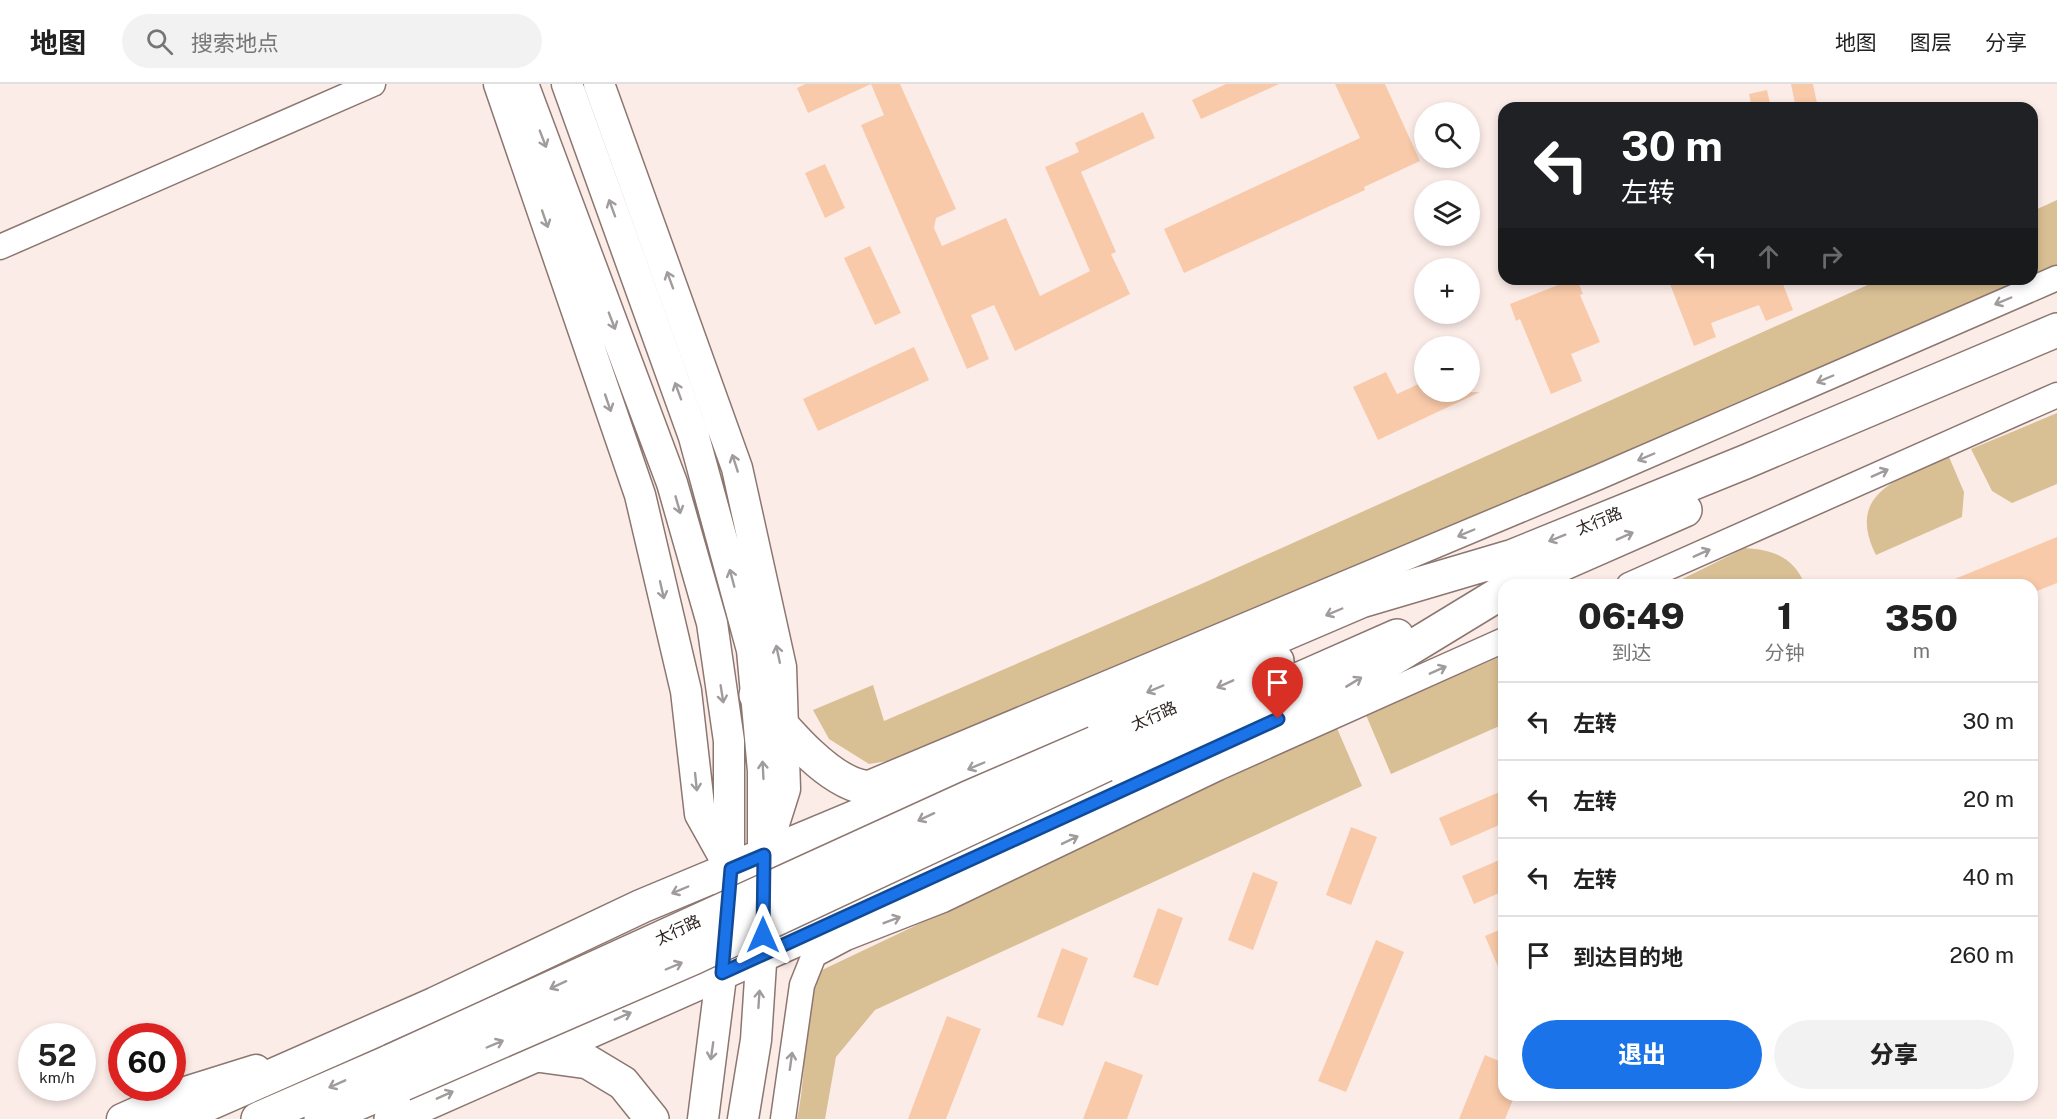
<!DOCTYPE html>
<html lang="zh">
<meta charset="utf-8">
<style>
:root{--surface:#fff;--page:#f2f2f2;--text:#222;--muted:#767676;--line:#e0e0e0;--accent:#1a73e8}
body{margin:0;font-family:"Public Sans","Noto Sans SC",sans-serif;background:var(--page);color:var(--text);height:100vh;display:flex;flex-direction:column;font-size:22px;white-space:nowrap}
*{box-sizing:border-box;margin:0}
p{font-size:20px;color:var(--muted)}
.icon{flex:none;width:33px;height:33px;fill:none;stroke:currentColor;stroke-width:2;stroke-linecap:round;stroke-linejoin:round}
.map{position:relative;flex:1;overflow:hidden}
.sheet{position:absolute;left:1498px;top:495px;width:540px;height:522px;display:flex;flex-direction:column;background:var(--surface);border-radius:18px;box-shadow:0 3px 9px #0003}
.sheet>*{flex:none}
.guide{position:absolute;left:1498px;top:18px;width:540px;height:183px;border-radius:18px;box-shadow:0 3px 9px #0003;background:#202124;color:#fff;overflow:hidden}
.tools{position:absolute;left:1414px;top:18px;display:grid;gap:12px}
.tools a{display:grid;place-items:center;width:66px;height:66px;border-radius:50%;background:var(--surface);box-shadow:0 3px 9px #0003;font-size:30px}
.speed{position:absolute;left:18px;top:939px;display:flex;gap:12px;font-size:30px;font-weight:700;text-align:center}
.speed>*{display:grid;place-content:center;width:78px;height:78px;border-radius:50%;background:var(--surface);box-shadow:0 3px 9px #0003;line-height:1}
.speed small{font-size:15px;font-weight:400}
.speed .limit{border:9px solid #d22;background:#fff;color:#111}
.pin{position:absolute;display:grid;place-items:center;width:51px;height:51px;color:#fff;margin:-62px -26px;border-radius:50% 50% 50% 0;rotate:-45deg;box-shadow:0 0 6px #0007}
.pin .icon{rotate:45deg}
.me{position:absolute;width:66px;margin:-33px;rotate:0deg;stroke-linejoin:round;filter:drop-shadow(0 0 4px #0008)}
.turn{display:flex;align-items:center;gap:21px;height:126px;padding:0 24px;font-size:27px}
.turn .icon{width:78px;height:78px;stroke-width:2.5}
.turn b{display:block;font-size:42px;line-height:51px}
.lanes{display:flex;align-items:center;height:57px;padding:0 24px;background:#0003;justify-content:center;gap:30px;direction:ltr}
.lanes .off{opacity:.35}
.eta{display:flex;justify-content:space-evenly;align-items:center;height:102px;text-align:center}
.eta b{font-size:36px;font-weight:800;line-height:42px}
.button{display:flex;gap:12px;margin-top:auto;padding:12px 24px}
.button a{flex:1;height:69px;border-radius:36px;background:var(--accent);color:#fff;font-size:24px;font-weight:800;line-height:69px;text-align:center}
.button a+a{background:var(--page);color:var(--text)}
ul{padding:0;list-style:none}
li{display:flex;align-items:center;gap:18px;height:78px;padding:0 24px;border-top:2px solid var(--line)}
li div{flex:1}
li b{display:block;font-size:22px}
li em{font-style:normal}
header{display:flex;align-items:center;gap:36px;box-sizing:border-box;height:84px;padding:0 30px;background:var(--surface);border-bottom:2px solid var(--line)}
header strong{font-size:28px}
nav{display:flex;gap:33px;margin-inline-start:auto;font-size:21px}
.search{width:420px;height:54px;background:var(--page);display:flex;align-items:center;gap:15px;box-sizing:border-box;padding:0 21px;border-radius:33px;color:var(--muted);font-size:22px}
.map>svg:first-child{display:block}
.green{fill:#d9bf94}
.building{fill:#f8caa9}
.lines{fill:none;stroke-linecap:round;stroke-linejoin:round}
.minor-casing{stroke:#8c7670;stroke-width:27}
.major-casing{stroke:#8c7670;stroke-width:33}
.highway-casing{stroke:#8c7670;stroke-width:36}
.minor{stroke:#fff;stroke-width:24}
.major{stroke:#fff;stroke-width:30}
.highway{stroke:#fff;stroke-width:33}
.highway-bridge-casing{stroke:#8c7670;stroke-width:36;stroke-linecap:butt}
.highway-bridge{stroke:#fff;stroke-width:33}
.oneway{stroke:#a09c9b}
.route-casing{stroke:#114b97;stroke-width:15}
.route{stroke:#1a73e8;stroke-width:10}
.labels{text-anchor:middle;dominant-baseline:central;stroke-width:4.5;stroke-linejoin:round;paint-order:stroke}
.street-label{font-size:16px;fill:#2d2421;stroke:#fff}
</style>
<header>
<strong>地图</strong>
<div class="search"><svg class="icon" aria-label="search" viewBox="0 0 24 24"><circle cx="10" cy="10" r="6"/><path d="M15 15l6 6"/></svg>搜索地点</div>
<nav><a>地图</a><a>图层</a><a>分享</a></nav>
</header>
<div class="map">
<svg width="2057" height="1035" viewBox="0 0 2057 1035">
<rect width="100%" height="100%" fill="#fcece8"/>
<path class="green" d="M2057,116V184L1584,389L901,675L869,680L829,655L813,626L873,601L884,637L1199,501L1881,195H2032L2033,127Z
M2057,329V400L2012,419L1992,407L1971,365Z
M1949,373L1964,408L1962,433L1876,471C1844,407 1902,394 1949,373Z
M1745,464C1774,466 1794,473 1805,501H1670Z
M1504,571V640L1391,690L1366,631Z
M1336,642L1362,702L875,926L836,973L825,1035H797C808,987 801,929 822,886Z"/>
<path class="building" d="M805,0H900L956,125L936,134L934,144L942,162L1006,134L1040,212L1090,187L1045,83L1079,68L1075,59L1143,28L1155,54L1081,88L1116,168L1111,170L1130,210L1015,267L994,221L971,231L989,275L967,285L861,41L884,31L871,0L808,29L797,4Z
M1226,0H1279L1201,35L1192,16Z
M1335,0H1385L1420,77L1364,103L1365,106L1184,189L1164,145L1360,54Z
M1791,0H1813L1818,24H1796Z
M1767,6L1771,24H1752L1749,10Z
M825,80L845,124L825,134L805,89Z
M870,162L901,229L875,241L844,174Z
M1573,195H1577L1583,210L1580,211L1600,258L1571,270L1582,297L1551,310L1520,235L1516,237L1510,220Z
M1668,195H1781L1793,226L1766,237L1759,221L1711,239L1716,253L1694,262Z
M914,263L929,296L818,347L803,315Z
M1386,288L1397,310L1425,297V308H1480L1378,356L1353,303Z
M2057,453V499L2032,509V501H1940Z
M1504,706V739L1451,762L1439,734Z
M1351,743L1377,753L1351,821L1326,811Z
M1504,774V807L1474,820L1462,792Z
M1253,788L1278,798L1253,866L1228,856Z
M1158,824L1183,834L1158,902L1133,893Z
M1504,844V897L1485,852Z
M1376,856L1404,868L1346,1008L1318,997Z
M1062,864L1088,874L1063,942L1037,933Z
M947,932L981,945L946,1035H908Z
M1485,971L1504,979V1011H1515L1505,1035H1459Z
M1105,977L1143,991L1127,1035H1083Z"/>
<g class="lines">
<g class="minor-casing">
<path id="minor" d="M0,163L373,0
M1629,501L2057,311
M864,701L1599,393L2057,194
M783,1035L802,901L814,871L846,854L943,816L1218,684L1504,556"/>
</g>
<g class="major-casing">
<path id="major" d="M499,0L640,411L686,607L700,730L729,782
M523,0L672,399L712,539L729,657V809
M567,0L694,353L752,566L763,687V795
M599,0L737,384L781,583L785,705L773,743
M122,1035L176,1011L256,986
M703,1035L724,869
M743,1035L756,956L763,849"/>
</g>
<g class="highway-casing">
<path id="highway" d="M1491,481L1745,378L2057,246
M1514,501L1685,426
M756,611C781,640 824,695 863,703C879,706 897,705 914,706
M1095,659L1277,577
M1105,681L1397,552
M537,971L588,978L623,999L652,1035
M174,1035L435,920L642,822L918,707L1361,517L1510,473
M258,1035L391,977
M321,1035L403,1000
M391,1035L821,845L1343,605L1504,507"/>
</g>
<use href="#minor" class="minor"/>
<use href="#major" class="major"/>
<use href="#highway" class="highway"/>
<g class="highway-bridge-casing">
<path id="highway-bridge" d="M391,977L970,713L1095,659
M403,1000L695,873L1105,681"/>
</g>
<use href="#highway-bridge" class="highway-bridge"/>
</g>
<defs><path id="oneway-shaft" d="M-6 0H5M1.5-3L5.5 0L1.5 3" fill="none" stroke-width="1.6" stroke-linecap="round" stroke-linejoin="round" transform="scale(1.5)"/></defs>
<g class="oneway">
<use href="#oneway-shaft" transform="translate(543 55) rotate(69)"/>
<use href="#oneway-shaft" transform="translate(612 124) rotate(-110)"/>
<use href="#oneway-shaft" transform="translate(545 135) rotate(71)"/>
<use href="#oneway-shaft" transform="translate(670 196) rotate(-110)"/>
<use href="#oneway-shaft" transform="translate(2003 217) rotate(157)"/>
<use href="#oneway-shaft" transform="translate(612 237) rotate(69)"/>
<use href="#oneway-shaft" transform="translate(1825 295) rotate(157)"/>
<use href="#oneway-shaft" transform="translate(678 307) rotate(-110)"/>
<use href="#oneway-shaft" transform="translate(608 319) rotate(71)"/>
<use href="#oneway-shaft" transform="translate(1646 373) rotate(157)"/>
<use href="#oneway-shaft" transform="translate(735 379) rotate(-108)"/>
<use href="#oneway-shaft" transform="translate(1880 389) rotate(-24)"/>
<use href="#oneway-shaft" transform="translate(678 421) rotate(74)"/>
<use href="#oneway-shaft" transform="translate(1466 449) rotate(157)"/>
<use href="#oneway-shaft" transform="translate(1625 452) rotate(-24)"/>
<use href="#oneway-shaft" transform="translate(1557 454) rotate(158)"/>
<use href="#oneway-shaft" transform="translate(1702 469) rotate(-24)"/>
<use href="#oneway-shaft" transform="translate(732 494) rotate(-105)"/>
<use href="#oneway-shaft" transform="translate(662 506) rotate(77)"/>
<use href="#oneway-shaft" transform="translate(1334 528) rotate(157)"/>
<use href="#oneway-shaft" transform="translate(778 570) rotate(-102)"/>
<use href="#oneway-shaft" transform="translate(1438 586) rotate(-24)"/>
<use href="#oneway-shaft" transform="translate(1354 598) rotate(-31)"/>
<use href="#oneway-shaft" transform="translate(1225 600) rotate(156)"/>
<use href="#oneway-shaft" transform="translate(1155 605) rotate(157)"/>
<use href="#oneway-shaft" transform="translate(722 610) rotate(81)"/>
<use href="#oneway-shaft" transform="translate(976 682) rotate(157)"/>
<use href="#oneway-shaft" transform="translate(763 686) rotate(-93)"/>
<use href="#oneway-shaft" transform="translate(696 698) rotate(84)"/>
<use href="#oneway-shaft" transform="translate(926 733) rotate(155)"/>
<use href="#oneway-shaft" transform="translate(1070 756) rotate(-26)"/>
<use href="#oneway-shaft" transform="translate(680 806) rotate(157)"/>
<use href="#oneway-shaft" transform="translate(892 836) rotate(-21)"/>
<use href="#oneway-shaft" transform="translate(674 882) rotate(-23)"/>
<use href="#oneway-shaft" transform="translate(558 901) rotate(155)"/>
<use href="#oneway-shaft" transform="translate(759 915) rotate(-86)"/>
<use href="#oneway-shaft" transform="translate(623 932) rotate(-24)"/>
<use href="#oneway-shaft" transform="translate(495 960) rotate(-23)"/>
<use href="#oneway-shaft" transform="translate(712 967) rotate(98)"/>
<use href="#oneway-shaft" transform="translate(791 977) rotate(-82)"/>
<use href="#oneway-shaft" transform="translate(337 1000) rotate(156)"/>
<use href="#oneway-shaft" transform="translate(445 1011) rotate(-24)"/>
</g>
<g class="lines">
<g class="route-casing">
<path id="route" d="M763,851L764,771L731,785L722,889L1278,635"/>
</g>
<use href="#route" class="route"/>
</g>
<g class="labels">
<g class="street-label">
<text transform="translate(1599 437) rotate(-22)">太行路</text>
<text transform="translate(1154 632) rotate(-24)">太行路</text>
<text transform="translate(678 846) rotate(-25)">太行路</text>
</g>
</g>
</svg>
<div class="tools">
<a><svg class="icon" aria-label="search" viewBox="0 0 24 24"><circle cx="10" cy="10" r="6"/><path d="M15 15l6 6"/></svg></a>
<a><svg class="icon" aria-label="layers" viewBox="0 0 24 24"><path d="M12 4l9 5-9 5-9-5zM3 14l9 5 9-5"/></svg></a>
<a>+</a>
<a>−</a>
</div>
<div class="speed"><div>52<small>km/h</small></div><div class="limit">60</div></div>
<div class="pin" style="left:1278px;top:635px;background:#d93025"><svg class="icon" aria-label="arrive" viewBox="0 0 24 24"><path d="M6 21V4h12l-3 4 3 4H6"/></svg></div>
<svg class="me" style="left:763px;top:851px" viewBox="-20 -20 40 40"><path d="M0-17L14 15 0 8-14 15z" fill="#1a73e8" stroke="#fff" stroke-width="4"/></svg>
<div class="guide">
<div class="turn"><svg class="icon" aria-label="left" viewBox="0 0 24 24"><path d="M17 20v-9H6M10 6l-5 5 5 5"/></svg><div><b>30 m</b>左转</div></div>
<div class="lanes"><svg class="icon" aria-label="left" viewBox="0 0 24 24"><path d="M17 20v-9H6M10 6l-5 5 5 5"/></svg><svg class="icon off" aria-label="ahead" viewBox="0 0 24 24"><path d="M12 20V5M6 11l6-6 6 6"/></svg><svg class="icon off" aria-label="right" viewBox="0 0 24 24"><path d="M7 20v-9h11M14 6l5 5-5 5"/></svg></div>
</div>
<section class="sheet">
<div class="eta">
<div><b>06:49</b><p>到达</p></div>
<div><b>1</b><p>分钟</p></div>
<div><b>350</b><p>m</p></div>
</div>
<ul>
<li><svg class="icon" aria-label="left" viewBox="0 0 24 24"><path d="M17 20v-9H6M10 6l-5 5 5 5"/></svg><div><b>左转</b></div><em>30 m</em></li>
<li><svg class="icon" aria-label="left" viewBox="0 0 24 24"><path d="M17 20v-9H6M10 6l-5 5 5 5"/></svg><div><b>左转</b></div><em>20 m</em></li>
<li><svg class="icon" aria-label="left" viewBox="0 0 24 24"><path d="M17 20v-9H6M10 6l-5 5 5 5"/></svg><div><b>左转</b></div><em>40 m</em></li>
<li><svg class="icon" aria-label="arrive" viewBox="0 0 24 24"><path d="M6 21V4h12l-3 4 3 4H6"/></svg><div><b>到达目的地</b></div><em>260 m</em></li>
</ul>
<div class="button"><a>退出</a><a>分享</a></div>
</section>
</div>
